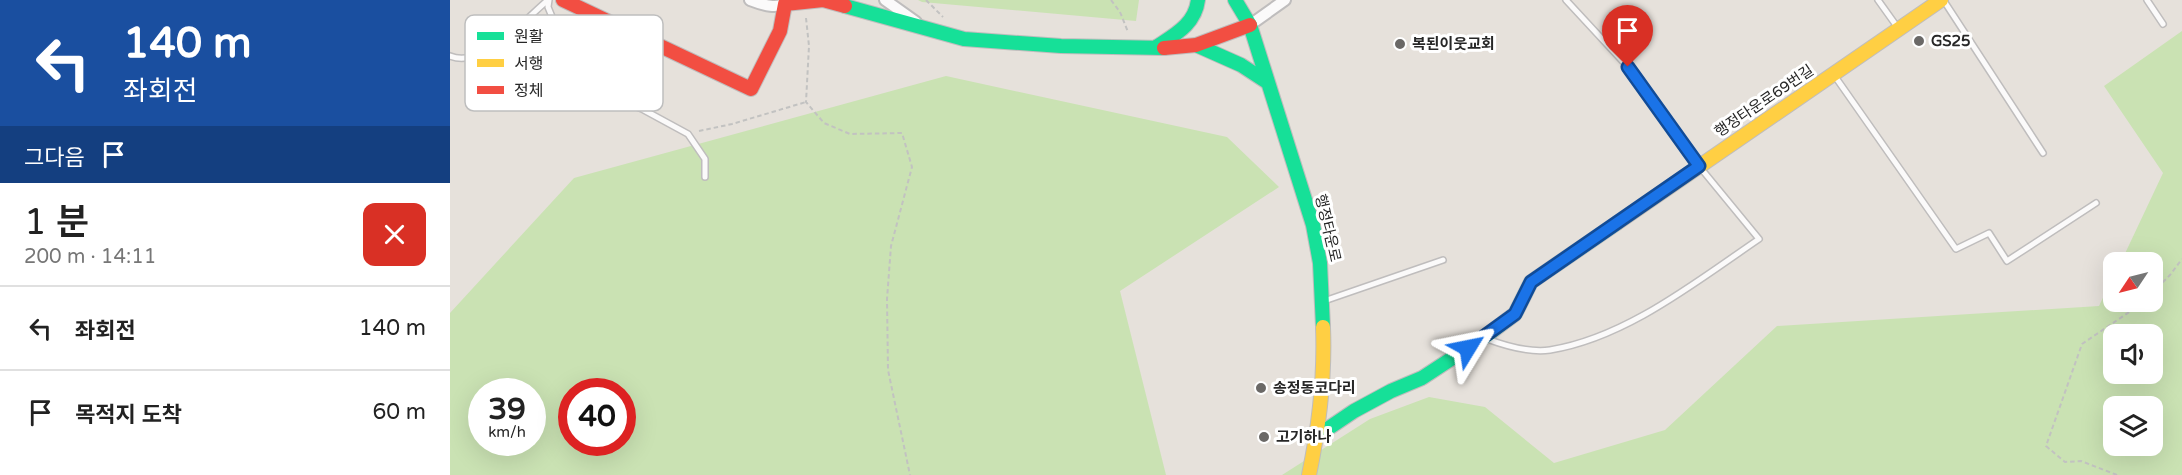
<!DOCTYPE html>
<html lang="ko">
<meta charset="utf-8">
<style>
:root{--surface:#fff;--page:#f6f6f6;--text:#222;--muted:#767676;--line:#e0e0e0}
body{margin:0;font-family:"Varela Round","Noto Sans KR",sans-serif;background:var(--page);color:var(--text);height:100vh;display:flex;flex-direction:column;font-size:22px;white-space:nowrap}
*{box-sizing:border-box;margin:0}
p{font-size:20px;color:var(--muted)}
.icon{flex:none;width:33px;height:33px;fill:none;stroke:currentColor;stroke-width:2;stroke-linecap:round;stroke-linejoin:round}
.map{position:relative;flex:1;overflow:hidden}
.drawer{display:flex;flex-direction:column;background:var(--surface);width:450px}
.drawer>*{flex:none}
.hud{background:#1a4fa0;color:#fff;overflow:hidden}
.needle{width:39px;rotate:235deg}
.fabs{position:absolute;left:1653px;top:252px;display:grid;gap:12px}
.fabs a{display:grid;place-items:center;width:60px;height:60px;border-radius:12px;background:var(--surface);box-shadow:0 6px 24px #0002;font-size:30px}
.speed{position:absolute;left:18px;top:378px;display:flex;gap:12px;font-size:30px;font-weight:700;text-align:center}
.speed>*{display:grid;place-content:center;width:78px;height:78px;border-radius:50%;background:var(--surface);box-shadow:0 6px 24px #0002;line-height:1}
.speed small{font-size:15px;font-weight:400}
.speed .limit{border:9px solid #d22;background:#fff;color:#111}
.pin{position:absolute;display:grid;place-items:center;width:51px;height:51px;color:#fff;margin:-62px -26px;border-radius:50% 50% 50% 0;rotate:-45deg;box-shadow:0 0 6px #0007}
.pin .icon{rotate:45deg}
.me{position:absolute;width:66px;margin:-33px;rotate:55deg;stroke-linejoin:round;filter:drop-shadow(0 0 4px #0008)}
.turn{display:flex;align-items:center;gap:21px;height:126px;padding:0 24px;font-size:27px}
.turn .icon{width:78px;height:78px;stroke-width:2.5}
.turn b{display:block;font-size:42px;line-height:51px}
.then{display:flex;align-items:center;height:57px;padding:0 24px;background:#0003;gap:12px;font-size:22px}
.round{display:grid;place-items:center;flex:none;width:63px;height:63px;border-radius:12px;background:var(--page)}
.head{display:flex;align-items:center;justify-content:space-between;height:102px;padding:0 24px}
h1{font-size:36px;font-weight:600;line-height:45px}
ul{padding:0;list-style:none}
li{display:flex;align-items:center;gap:18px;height:84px;padding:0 24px;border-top:2px solid var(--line)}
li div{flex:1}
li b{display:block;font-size:22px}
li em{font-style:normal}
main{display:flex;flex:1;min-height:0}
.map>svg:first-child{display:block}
.green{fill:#cae2b3;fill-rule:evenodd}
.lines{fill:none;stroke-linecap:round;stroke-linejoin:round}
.lane-casing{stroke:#bfbdbd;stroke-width:8}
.street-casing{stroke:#bfbdbd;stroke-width:14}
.fast-casing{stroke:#bfbdbd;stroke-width:16}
.slow-casing{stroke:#bfbdbd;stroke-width:16}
.jam-casing{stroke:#bfbdbd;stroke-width:16}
.path{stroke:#c2c2c1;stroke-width:2;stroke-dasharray:4.5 3;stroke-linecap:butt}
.lane{stroke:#fbfafa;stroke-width:5}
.street{stroke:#fbfafa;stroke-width:10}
.fast{stroke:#16e098;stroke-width:14}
.slow{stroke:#ffcf43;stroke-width:14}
.jam{stroke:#f24e42;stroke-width:14}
.route-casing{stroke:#114b97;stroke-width:15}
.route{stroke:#1a73e8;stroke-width:10}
.poi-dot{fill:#6a6866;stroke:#fff;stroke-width:2}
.labels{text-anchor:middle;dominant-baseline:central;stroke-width:6;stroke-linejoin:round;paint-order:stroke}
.poi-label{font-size:15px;font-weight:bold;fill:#272727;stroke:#fff;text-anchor:start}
.street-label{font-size:15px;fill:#272727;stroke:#fff}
.key{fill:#fff;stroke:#bebebe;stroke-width:1.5}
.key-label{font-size:16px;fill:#272727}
</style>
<main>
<section class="drawer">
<div class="hud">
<div class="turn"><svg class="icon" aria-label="left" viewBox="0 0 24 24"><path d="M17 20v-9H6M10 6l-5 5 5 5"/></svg><div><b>140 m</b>좌회전</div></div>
<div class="then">그다음<svg class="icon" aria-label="arrive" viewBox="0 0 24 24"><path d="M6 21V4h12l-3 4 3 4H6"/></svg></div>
</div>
<div class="head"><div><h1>1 분</h1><p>200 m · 14:11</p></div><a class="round" style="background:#d93025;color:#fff"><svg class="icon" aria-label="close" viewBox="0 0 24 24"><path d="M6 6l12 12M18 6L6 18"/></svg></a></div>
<ul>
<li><svg class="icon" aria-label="left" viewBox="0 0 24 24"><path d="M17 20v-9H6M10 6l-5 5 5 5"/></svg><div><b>좌회전</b></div><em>140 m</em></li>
<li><svg class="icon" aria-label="arrive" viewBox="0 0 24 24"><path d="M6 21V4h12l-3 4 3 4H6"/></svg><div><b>목적지 도착</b></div><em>60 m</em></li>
</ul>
</section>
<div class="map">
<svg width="1732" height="475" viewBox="0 0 1732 475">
<rect width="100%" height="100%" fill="#e6e1db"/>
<path class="green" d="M468,0H689L686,21L472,2Z
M1732,31V475H832L920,419L979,397L1035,407L1104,463L1215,430L1327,326L1649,306L1663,277L1664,302H1702V262H1671L1713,173L1654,86ZM1664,334H1702V374H1664ZM1664,406H1702V446H1664Z
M496,76L777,137L829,187L670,291L716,475H0V313L124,178ZM32,392H82V442H32ZM122,392H172V442H122Z"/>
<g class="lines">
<g class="lane-casing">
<path id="lane" d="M99,0L98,7L109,34L117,75L130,86L192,109L238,134L255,159V177
M1428,0L1448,28
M1697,0L1713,24
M1494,1L1593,153
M0,56C32,70 76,18 98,0
M1384,75L1506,249L1539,233L1557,261L1646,203
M874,301L993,260
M1037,339C1056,346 1080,353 1100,350C1176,338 1247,281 1309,239L1249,166L1178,67L1116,0"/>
</g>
<g class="street-casing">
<path id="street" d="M300,0C313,5 328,10 339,1
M435,0L466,22
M800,25L835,0"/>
</g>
<g class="fast-casing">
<path id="fast" d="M785,0L800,25L863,225L870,263L873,327
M395,6L514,39L611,46L714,48
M746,45L791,65L817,82
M705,48C724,35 745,25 748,0
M867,436L904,411L941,391L972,378L1033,338L1065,314L1081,282L1167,223"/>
</g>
<g class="slow-casing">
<path id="slow" d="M1167,223L1491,0
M859,475C869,427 875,376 873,327"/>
</g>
<g class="jam-casing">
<path id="jam" d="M113,0L301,89L330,31L335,4L373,0L395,6
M714,48L746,45L800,25"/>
</g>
<path class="path" d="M476,0L493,17
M661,0L670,12L678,32
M356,18L359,46L356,102L374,123L400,134L452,133L462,167L441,246L437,299L438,370L460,475
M249,131L282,124L356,102
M1702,293L1720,275L1732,259
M1667,475L1631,461L1615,462L1596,446L1632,344L1694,302"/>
<use href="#lane" class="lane"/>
<use href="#street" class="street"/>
<use href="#fast" class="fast"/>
<use href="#slow" class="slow"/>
<use href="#jam" class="jam"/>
</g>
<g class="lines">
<g class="route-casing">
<path id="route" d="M1018,348L1065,314L1081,282L1249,166L1178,67"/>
</g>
<use href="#route" class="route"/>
</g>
<g class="poi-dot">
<circle cx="1469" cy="41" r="6"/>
<circle cx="950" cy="44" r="6"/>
<circle cx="811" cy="388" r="6"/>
<circle cx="814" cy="437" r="6"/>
</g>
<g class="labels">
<g class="poi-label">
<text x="1481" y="41">GS25</text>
<text x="962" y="44">복된이웃교회</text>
<text x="823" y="388">송정동코다리</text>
<text x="826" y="437">고기하나</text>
</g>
<g class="street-label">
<text transform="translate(1314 101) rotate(-34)">행정타운로69번길</text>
<text transform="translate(878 228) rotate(77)">행정타운로</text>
</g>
</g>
<rect x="15" y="15" width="198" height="96" rx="9" class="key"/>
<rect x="27" y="32" width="27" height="8" fill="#16e098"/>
<rect x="27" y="59" width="27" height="8" fill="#ffcf43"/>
<rect x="27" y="86" width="27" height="8" fill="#f24e42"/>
<g class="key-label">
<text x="64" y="42">원활</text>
<text x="64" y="69">서행</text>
<text x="64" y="96">정체</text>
</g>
</svg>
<div class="fabs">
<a><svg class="needle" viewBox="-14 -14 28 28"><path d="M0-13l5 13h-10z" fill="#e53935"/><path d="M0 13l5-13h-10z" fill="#767676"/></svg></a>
<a><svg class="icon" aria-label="sound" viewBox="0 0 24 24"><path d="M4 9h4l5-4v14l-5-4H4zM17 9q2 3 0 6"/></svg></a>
<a><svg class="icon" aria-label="layers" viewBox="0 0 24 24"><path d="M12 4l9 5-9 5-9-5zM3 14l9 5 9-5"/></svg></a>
</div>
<div class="speed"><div>39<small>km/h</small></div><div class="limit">40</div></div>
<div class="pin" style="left:1178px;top:67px;background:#d93025"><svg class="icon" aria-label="arrive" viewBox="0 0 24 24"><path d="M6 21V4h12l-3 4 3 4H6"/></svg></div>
<svg class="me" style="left:1018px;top:348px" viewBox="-20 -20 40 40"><path d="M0-17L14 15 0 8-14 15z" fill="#1a73e8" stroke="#fff" stroke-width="4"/></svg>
</div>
</main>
